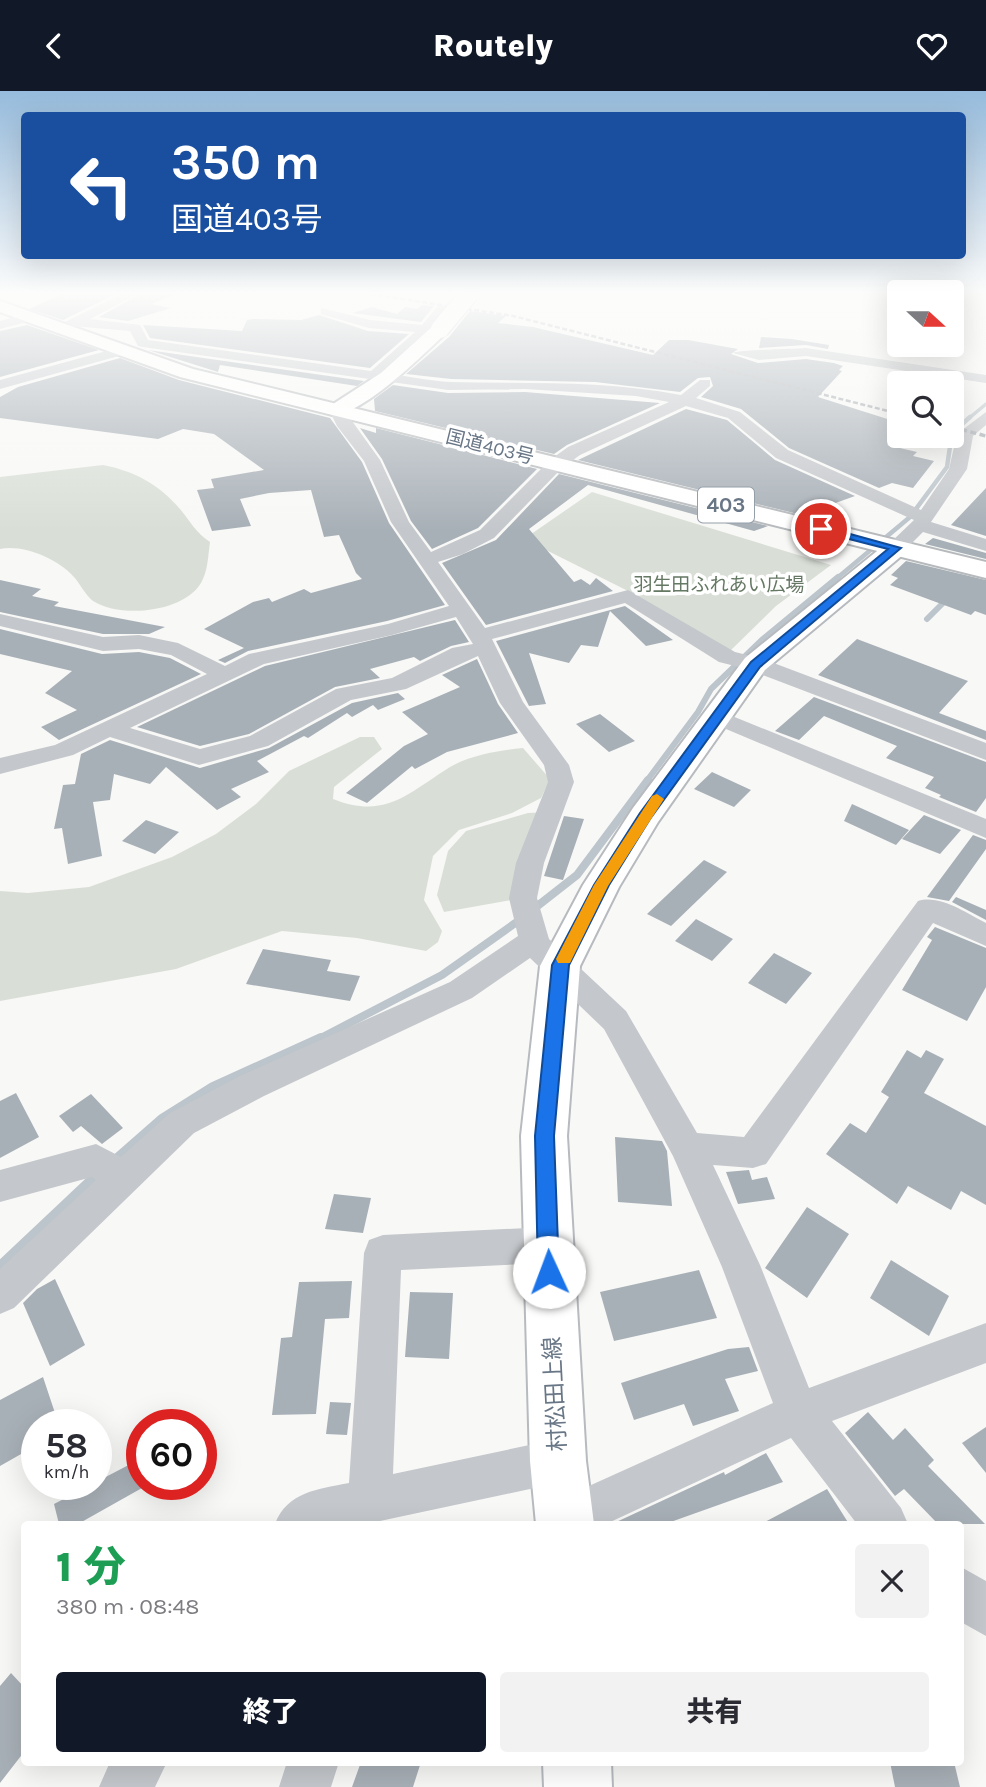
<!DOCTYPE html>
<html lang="ja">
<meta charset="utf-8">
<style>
:root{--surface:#fff;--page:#f2f2f3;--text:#2b2b33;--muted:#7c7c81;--accent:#111827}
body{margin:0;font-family:Karla,"Noto Sans JP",sans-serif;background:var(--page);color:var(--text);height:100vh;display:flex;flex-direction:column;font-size:26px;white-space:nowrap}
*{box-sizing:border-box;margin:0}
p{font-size:23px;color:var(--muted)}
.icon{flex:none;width:38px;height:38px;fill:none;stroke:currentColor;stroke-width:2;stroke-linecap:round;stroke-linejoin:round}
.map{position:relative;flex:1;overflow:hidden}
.sheet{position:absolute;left:21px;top:1430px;width:943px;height:245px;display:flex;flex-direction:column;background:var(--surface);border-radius:7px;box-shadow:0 7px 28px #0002}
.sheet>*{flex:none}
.banner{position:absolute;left:21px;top:21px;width:945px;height:147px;border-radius:7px;box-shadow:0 7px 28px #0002;background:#1a4fa0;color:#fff;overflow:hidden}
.needle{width:46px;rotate:111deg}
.controls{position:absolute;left:887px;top:189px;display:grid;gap:14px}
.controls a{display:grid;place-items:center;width:77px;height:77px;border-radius:7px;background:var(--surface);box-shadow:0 7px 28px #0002;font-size:35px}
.speed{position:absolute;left:21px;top:1318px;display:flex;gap:14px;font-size:35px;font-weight:700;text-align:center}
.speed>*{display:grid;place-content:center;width:91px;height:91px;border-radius:50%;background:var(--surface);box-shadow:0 7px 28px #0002;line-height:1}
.speed small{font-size:18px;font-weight:400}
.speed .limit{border:10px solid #d22;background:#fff;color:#111}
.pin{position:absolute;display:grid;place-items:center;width:60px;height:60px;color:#fff;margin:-30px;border:4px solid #fff;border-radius:50%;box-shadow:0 2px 7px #0007}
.me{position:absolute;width:77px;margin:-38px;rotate:358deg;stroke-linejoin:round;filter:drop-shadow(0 0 5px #0008)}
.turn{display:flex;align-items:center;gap:24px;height:147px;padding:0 35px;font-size:32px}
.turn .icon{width:91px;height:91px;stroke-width:2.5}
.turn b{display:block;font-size:49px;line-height:60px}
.round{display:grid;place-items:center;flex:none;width:74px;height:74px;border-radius:7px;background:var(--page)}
.head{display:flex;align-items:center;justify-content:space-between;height:119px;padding:0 35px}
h1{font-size:42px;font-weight:800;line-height:52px;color:#1e9e55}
.cta{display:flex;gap:14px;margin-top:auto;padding:14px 35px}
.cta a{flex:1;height:80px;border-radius:7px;background:var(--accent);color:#fff;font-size:28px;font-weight:800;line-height:80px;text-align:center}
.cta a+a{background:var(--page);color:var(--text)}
header{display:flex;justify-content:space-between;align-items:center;height:91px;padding:0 35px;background:var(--accent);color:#fff;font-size:32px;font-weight:800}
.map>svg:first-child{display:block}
.green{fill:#d9dfd7}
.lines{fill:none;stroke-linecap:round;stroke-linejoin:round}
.stream-far4{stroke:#bcc5cb;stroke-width:3.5}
.stream-far3{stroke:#bcc5cb;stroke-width:4.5}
.stream-far2{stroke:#bcc5cb;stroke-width:6}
.stream-far1{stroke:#bcc5cb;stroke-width:8}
.stream{stroke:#bcc5cb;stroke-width:10}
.building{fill:#a8b0b7}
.primary-casing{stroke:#b7bbbf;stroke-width:4}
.highway-casing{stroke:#b7babd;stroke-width:4}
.street{fill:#c4c7cb;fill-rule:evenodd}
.primary{fill:#fff;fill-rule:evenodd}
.highway{fill:#fff;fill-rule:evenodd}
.rail-far1{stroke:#a5aab0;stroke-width:2.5;stroke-dasharray:5 2.5;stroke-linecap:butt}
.rail{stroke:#a5aab0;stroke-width:3.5;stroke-dasharray:6 3.5;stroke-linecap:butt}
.primary-bridge-casing{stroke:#b7bbbf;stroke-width:20;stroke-linecap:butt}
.primary-bridge{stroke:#fff;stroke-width:18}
.route{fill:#1a73e8;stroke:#114b97;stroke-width:2}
.slow{fill:#f59e0b}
.labels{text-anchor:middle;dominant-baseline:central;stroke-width:7;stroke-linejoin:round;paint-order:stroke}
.far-street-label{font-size:19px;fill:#687686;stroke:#fff}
.far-park-label{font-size:19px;fill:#657863;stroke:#fff}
.shield{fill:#fff;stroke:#959faa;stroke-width:2}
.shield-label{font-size:21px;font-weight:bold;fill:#687686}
.street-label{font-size:23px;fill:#687686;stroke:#fff}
</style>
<header><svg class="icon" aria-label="back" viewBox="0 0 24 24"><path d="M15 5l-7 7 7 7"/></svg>Routely<svg class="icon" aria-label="heart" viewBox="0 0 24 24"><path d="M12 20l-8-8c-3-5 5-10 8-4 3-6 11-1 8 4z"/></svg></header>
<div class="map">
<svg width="986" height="1696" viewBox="0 0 986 1696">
<rect width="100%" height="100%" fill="#f8f8f6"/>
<path class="green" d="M103,374C134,380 159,393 180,418C191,431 195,441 210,451C208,465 208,480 201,492C184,521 121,528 93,510C85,504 80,492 73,485C58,468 23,453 0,458V386Z
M592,401L831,474L776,515L728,562L630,501L524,448Z
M360,646H374L382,658L334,696L333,708C386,729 408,702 450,676C470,664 500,659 523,657L550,688L541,707L512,722L459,739L433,765L424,809L442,840L438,851L426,860L357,847L282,840L176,878L0,910V800L28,802L89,796L172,766L216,743L256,713L289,680Z
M549,721L523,807L444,821L437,804L448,760L466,740L528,722Z"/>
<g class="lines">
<path class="stream-far4" d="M968,328L986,313"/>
<path class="stream-far3" d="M836,488L910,426L947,376L952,342L970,326"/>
<path class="stream-far2" d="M927,528L947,508
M646,691L698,621L711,598L763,548L838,486"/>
<path class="stream-far1" d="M531,820L577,784L648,689
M317,949L442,884L521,828"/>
<path class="stream" d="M113,1071L162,1028L213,996L321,947
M0,1175L100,1081"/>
</g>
<path class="building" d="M65,202H118L63,229L29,218Z
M142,202H174V204L151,213L171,217L128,230L99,226Z
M422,214L434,215L421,231L353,222L372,216L397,223L405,216L417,218Z
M470,220L506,225L498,232L533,236L653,264L669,249H688L738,258L731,263L758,272L806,268L834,272L843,275L839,279L842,280L818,306L900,332V349L887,354L917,361L913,365L934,370L913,397L892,392L879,397L789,357L741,318L701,306L713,295L710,286L698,287L680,301L595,291L451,288L406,283L449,246Z
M319,224L368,240L409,243L370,277L150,247L143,234L242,240L247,229L253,228L301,229Z
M27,234L99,259L0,286V240Z
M761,246L792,248L829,254L828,258L806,254L759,257Z
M148,259L364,290L357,295L220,274L218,281Z
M120,267L179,289L330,327L362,371L389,432L445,514L387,530L248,560L225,572L218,569L244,557L204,538L253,511L269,507L272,511L304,498L311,502L362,488L356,482L339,444L324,446L311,399L269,402L240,408L251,435L212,440L197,399L214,397L211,388L264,379L214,343L183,338L158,348L0,327V306L18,296Z
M393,294L448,302L525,301L660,312L567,354L554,363L375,320L374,308Z
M686,318L727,329L775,369L855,405L802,424L578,369Z
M360,337L376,342V337L537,378L478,437L432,458L411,430L382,368Z
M559,383L768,435L754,440L588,394L529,438L574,491L581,488L590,494L596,487L613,500L486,534L442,472L496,449Z
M986,397V445L951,434Z
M933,447L986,462V468L925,453Z
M906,470L986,489V524L975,520L971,524L890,494L898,487L891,484Z
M0,489L41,498L32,505L59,511L54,515L165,536L149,543H103L0,521Z
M625,515L673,549L646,555L610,520L598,556L581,554L569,572L529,562L546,613L529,615L496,550Z
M455,529L469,551L451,555L420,570L414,566L370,578L380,587L335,596L249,643L200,655L137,636L265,575Z
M0,538L102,563L139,561L170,567L201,583L59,649L41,636L77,619L45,602L72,580L0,563Z
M857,548L968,590L939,622L986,640V649L818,584Z
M477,568L498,613L518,642L447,661L415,678L412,675L367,712L346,702L404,655L428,643L402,621L460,596L442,584Z
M398,602L405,608L378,619L373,614L352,626L347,622L308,647L304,645L257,670L269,681L231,698L241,706L217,719L166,676L150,693L114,683L110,709L93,711L102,765L68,773L62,737L54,738L63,694L75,693L81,663L110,649L200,677L269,657L352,612Z
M814,606L986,671V707L976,721L939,706L941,704L925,697L934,686L886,667L897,655L824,625L799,649L775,640Z
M600,623L635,650L609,661L576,633Z
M712,681L751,699L734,716L694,698Z
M852,713L909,739L896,754L844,730Z
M924,724L961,739L940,763L902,748Z
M564,725L584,728L563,789L544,785Z
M146,729L179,741L155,763L122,750Z
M973,744L986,749V758L949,810L927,806Z
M704,769L727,781L671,835L647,823Z
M956,806L986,819V829L952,811Z
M696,828L733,848L712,870L675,850Z
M935,836L986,857V896L967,930L902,899L932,849L927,846Z
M263,858L331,869L327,880L360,885L350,910L246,893Z
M774,862L812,882L786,913L748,892Z
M907,959L921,967L926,959L944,968L924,1002L986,1035V1114L961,1100L951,1119L908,1095L897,1113L826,1063L850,1032L866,1042L889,1006L881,1001Z
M16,1002L39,1046L0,1067V1010Z
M91,1003L123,1037L102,1053L81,1035L73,1041L59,1025Z
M615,1046L662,1050L667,1060L672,1115L618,1111Z
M749,1079L752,1089L767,1086L775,1108L738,1113L726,1081Z
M334,1103L371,1107L363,1142L325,1138Z
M807,1116L849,1143L807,1207L765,1177Z
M891,1169L949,1205L929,1245L870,1207Z
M699,1179L717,1227L614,1250L600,1201Z
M55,1188L85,1254L50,1275L23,1212L37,1198Z
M352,1190L349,1227L325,1228L316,1323L272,1324L281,1247L292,1246L299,1191Z
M410,1201L453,1202L449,1268L405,1266Z
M749,1256L758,1280L725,1288L739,1320L693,1335L684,1313L634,1329L621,1292L728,1258Z
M43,1286L59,1334H37V1354L0,1375V1309Z
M330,1311L351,1312L347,1344L326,1343Z
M868,1321L893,1349L905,1337L934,1369L928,1375L985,1433H938L904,1398L895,1405L845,1342Z
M986,1336V1382L962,1352Z
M766,1362L783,1391L665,1433H612L724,1381L725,1384Z
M142,1367V1397L78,1433H59L54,1413Z
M827,1398L849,1433H761Z
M11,1582L24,1596V1661L0,1692V1595Z
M361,1671H421L413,1696H352Z
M890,1671H954L960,1696H895Z"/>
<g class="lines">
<g class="primary-casing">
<path id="primary" d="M440,233L449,238L446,242C426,261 357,330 330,323L327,319L330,315L381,282L434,234Z
M896,450L905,452L908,457L905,462L765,579L658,731L619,796L580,875L567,1045L586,1370L594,1433H536L530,1370L521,1045L540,875L583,794L633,717L745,567L887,452Z
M543,1671H611L612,1696H544Z"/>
</g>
<g class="highway-casing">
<path id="highway" d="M0,210L193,278L986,471V487L180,286L0,221Z"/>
</g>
<path class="street" d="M124,202H140L90,228L140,234L148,249L371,280L415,241L369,237L321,223V217L370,229L422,234L438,215H448L449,218L411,262L386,282C407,285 429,290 451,291C528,293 604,289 681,304L700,289H710V295L696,307L740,321L788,359L921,419L949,378L957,343L986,321V334L973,345L967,378L931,431L986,448V460L923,441L903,461H889L886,457L889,453L914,429L776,367L728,327L686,315L580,364L562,377L494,447L463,463L438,471L485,537L628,499L735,561L763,568L986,652V669L747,578L719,571L625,512L492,548L523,611L569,674L574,691L544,772L537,807L549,848L626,920L697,1042L744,1046L918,810C940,803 966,822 986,832V855L933,832L766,1073L753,1077L713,1074L760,1174L809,1297L986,1232V1272L832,1330L901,1417L908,1433H857L791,1347L606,1433H544L542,1429L549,1413L773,1312L722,1176L673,1065L604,938L530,867L472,907L264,1005L194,1042L14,1217L0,1223V1178L96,1089L92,1086L0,1111V1079L96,1053L121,1066L170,1022L240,985L450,891L518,845L509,807L516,772L548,691L544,674L500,612L478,565L406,598L351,609L268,655L199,674L110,646L73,664L0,683V667L55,654L207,583L171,564L139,558L103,560L0,535V523L103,546L139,544L178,552L225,575L249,563L388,533L449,515L391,431L364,370L337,335L329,319L332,316H342L380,369L409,431L431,461L480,439L550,369L568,356L669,311L636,305L525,298L448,299L143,256L138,255L130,240L72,235L65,231ZM456,526L473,553L452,557L392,587L336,598L250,645L200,658L130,637L264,573L392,544Z
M29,222L36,226L34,229L0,238V230Z
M121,256L126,257V263L0,298V289Z
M806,257L986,284V292L806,265L759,269L733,262C737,259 794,258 806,257Z
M715,618L986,728V747L707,630L703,625L707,620Z
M547,1136L560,1141L566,1154L560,1167L547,1172L401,1179L393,1383L558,1348L573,1355L580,1370L573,1385L558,1392L366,1433H275C287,1401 318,1398 349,1392L364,1162L369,1149L383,1144Z
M961,1476L986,1490V1545L961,1531Z
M110,1671H167L155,1696H99Z
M287,1671H339L331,1696H279Z"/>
<use href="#primary" class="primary"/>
<use href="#highway" class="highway"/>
<path class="rail-far1" d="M363,202L513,225L900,323"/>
<path class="rail" d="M952,336L986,345"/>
<g class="primary-bridge-casing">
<path id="primary-bridge" d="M440,238L470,202"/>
</g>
<use href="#primary-bridge" class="primary-bridge"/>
</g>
<linearGradient id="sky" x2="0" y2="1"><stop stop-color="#96bbdc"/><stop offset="0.46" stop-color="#fcfcfb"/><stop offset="1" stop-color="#fcfcfb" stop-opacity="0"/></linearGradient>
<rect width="986" height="439" fill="url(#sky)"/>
<path class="route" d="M821,435L901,457L760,576L650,728L609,794L569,874L554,1045L559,1181L556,1188L549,1191L541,1188L538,1181L535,1045L552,874L594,794L640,722L751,571L888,458L818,440Z"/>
<path class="slow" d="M657,703L664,708L608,795L570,872H558L556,868L594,794L652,705Z"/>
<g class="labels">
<g class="far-street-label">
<text transform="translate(490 356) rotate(14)">国道403号</text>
</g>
<g class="far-park-label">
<text x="719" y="494">羽生田ふれあい広場</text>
</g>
<rect class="shield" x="698" y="396.5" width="56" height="35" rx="5"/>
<g class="shield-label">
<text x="726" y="414">403</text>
</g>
<g class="street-label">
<text transform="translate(555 1303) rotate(-93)">村松田上線</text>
</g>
</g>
</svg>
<div class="controls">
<a><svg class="needle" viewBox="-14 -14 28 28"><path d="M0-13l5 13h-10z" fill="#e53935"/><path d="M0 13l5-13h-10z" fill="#7c7c81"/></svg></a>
<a><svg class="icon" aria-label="search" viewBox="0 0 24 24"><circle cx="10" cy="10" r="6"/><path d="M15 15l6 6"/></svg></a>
</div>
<div class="speed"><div>58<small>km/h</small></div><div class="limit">60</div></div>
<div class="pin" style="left:821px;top:438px;background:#d93025"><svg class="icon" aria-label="arrive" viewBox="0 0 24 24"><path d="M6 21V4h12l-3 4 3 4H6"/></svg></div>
<svg class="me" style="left:549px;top:1181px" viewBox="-20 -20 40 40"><circle r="19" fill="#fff"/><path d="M0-13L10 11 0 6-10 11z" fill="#1a73e8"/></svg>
<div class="banner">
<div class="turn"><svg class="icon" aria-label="left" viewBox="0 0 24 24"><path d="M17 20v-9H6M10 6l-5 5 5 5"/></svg><div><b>350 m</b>国道403号</div></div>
</div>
<section class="sheet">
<div class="head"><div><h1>1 分</h1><p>380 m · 08:48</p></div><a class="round"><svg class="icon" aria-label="close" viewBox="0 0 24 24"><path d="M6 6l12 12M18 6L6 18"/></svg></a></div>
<div class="cta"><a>終了</a><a>共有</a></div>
</section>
</div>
